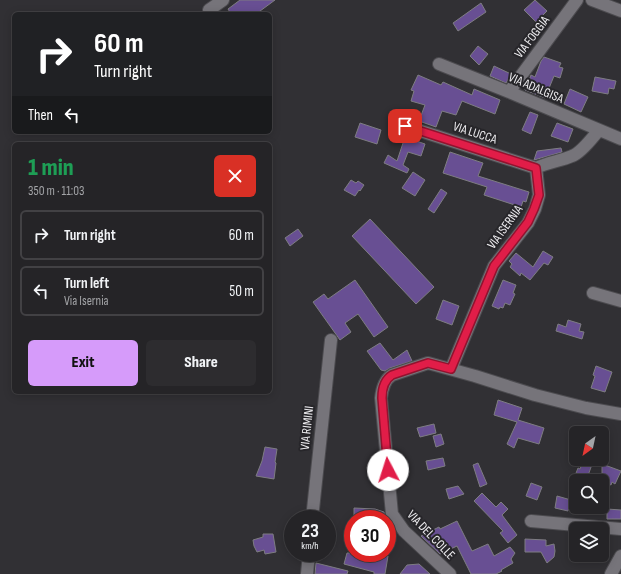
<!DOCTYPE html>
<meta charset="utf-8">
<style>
:root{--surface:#252427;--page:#2d2c2f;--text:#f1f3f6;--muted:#a3a4a7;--line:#424144;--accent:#d69bfa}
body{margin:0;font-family:"Sofia Sans Condensed",sans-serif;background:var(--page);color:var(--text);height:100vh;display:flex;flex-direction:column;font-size:15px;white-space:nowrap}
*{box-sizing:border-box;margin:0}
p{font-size:13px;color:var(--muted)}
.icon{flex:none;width:22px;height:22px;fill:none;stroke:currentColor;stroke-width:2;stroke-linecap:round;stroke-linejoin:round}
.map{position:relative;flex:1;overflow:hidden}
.side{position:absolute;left:12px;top:142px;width:260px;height:252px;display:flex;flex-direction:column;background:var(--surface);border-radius:6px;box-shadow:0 2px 10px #0003,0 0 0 1px var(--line)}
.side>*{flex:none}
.top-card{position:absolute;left:12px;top:12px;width:260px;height:122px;border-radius:6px;box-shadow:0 2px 10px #0003,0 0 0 1px var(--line);background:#202124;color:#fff;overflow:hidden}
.needle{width:26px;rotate:213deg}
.controls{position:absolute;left:569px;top:426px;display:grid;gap:8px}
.controls a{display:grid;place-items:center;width:40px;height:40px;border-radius:6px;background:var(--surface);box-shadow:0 2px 10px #0003,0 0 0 1px var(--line);font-size:20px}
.speed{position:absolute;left:284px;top:510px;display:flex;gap:8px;font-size:20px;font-weight:700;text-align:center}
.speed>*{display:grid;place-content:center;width:52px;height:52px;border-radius:50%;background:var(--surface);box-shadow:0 2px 10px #0003,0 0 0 1px var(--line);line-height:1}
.speed small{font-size:10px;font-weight:400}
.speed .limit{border:6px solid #d22;background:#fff;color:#111}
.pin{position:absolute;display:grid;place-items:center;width:34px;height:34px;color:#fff;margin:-17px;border-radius:8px;box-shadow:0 2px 6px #0006}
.me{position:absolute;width:44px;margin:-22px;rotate:355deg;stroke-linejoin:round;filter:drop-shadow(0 0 3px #0008)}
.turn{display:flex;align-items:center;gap:14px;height:84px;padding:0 16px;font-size:18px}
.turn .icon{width:52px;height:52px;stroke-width:2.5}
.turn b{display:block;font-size:28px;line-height:34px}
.then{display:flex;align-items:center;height:38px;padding:0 16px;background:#0003;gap:8px;font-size:15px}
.round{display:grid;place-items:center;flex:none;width:42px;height:42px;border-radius:6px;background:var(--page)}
.head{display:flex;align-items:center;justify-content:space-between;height:68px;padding:0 16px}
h1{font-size:24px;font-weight:800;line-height:30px;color:#1e9e55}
.cta{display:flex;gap:8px;margin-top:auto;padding:8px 16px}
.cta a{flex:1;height:46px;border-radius:6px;background:var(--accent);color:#111;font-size:16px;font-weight:800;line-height:46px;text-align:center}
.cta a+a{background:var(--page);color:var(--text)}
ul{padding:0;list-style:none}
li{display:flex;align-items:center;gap:12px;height:50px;margin:0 8px 6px;padding:0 8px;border:2px solid var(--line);border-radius:6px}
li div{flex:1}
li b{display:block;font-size:15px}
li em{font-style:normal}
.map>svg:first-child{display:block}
.building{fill:#684f93;stroke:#7e7d82}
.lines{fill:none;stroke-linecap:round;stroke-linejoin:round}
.minor-casing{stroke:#4c4b4f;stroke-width:14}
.minor{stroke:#76747a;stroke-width:12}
.route-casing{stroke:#92132f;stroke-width:10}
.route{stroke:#e11d48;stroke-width:7}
.labels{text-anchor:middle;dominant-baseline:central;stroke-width:4;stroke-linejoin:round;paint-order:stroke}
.street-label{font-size:13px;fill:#eeedf0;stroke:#27262a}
</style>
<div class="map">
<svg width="621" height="574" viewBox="0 0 621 574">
<rect width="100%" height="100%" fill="#313034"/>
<path class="building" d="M240,0H275L256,14H231L228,9Z
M535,0L547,11L536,22L524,10Z
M481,3L486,12L458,31L453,23Z
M478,46L488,54L479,65L470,56Z
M544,57L561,63L559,67L563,68L560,78L554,76L545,98L525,90L531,75L535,77L541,61Z
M494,66L511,74L506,83L490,76Z
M418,75L441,85L443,82L472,95L474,89L500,100L495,114L462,101L456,115L442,111L436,127L419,121L425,105L411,101L414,91L411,90Z
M595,77L616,81L614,89L609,88L608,94L592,91Z
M570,89L588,97L581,112L564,104Z
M530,112L538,115L531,134L522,130Z
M360,123L381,130L377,144L355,137Z
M557,123L573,129L568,142L551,136Z
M405,137L425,144L421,156L408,152L403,165L409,169L407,173L384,163L388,155L397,161Z
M561,148L562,152L534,160L537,151Z
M450,152L483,163L478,176L529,192L526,202L523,201L521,207L484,195L487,187L443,173Z
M413,172L425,180L415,196L402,188Z
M351,180L356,183L358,181L364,185L360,191L359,190L355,196L344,190Z
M441,189L447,193L434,213L428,209Z
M370,219L434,287L416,304L352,236Z
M298,229L303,236L290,246L285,238Z
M543,251L553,257L548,265L544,263L530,280L521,273L520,276L510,267L512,264L509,261L516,253L533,267Z
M355,280L388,327L374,337L358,314L345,323L351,332L340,340L313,302L324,294L328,299Z
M503,280L516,285L513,293L515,294L510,305L505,303L503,308L500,307L499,309L492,306Z
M443,300L459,306L452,325L436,319Z
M568,320L581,324L579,331L584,332L582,339L556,331L558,324L566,327Z
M380,343L393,360L407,350L412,361L390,368L385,371L381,370L367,351Z
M596,366L612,372L605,392L591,388L595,376L593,375Z
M498,400L522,408L518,420L544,428L539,444L518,438L514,448L507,444L517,422L494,415Z
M434,424L436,433L420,437L417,428Z
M441,434L444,444L436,447L433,436Z
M265,447L277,449L275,462L276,463L274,479L256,476L262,461Z
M443,458L445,466L428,470L426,461Z
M584,459H594L586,481H573L578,468L580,469Z
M478,463L487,484L480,487L473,465Z
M602,464L621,471L615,484L612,482L611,485L602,481Z
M531,483L542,487L537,500L526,496Z
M458,486L464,494L449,499L446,489Z
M482,493L496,507L501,502L508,509L502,515L517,535L508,543L500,533L503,531L474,501Z
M557,496L571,500L568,511L555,508Z
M354,508L375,509L384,512L385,517H376V519H354Z
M607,509L621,510V519H607Z
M457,521L472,551L488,544L494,556L510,547L515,553L511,559L513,563L501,570L502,571L496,574H471L457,546L440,554L421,536L439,527L440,529Z
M263,534H273L276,552L265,554L264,550L257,552L254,546L253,540L263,537Z
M525,539L546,540V546L554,544L555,551L554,557L547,563L541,552H525Z
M347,553H384L383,555L388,556L385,574H374V572L344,564Z
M316,563L348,571L347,574H315Z
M419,564L430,574H400L407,565Z"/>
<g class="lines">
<g class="minor-casing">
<path id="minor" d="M592,0L621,11
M209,10L223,0
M439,64L509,92L621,139
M509,92L577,0
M405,126L536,168
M593,293L621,301
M451,369L494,266L528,223L535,209L539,195L536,168C548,162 561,161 572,156C581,153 593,137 599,130
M312,519L331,340
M531,521L621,529
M307,574L309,553
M450,574L404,531L392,514L381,398C382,389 384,380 392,375L428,363L475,376L535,395L586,408L621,414
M611,574L621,556"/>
</g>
<use href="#minor" class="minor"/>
</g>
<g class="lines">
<g class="route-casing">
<path id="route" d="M388,470L382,398C382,389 384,380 392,375L428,363L451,369L494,266L528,222L534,209L539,195L536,168L405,126"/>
</g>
<use href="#route" class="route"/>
</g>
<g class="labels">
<g class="street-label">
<text transform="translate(532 37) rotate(-53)">VIA FOGGIA</text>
<text transform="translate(536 88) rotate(23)">VIA ADALGISA</text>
<text transform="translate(475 133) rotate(18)">VIA LUCCA</text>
<text transform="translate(505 227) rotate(-54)">VIA ISERNIA</text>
<text transform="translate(307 428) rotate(-84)">VIA RIMINI</text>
<text transform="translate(431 535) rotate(46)">VIA DEL COLLE</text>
</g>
</g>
</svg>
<div class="controls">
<a><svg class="needle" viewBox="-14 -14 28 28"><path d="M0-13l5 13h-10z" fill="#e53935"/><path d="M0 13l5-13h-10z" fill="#a3a4a7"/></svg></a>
<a><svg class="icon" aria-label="search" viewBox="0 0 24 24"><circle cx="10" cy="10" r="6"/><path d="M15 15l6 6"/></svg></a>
<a><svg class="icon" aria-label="layers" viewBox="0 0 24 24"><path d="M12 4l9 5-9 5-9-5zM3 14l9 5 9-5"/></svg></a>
</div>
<div class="speed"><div>23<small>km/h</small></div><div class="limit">30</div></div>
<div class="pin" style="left:405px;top:126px;background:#d93025"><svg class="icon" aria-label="arrive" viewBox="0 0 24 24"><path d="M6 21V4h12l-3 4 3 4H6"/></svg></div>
<svg class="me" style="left:388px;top:470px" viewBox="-20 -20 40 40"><circle r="19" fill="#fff"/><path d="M0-13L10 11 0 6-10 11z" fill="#e11d48"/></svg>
<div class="top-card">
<div class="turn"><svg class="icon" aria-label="right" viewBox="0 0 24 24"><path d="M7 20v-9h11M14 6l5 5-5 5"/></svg><div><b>60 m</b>Turn right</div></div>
<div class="then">Then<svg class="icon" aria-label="left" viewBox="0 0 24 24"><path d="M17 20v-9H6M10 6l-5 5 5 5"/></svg></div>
</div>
<section class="side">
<div class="head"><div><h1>1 min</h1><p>350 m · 11:03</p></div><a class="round" style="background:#d93025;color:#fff"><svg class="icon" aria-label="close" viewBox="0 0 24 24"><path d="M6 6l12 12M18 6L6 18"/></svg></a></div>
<ul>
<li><svg class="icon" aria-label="right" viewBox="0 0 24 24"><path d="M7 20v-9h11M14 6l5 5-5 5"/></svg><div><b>Turn right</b></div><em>60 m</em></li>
<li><svg class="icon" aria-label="left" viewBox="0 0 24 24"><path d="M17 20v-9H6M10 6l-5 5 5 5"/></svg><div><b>Turn left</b><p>Via Isernia</p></div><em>50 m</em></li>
</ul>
<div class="cta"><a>Exit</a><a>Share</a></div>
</section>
</div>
